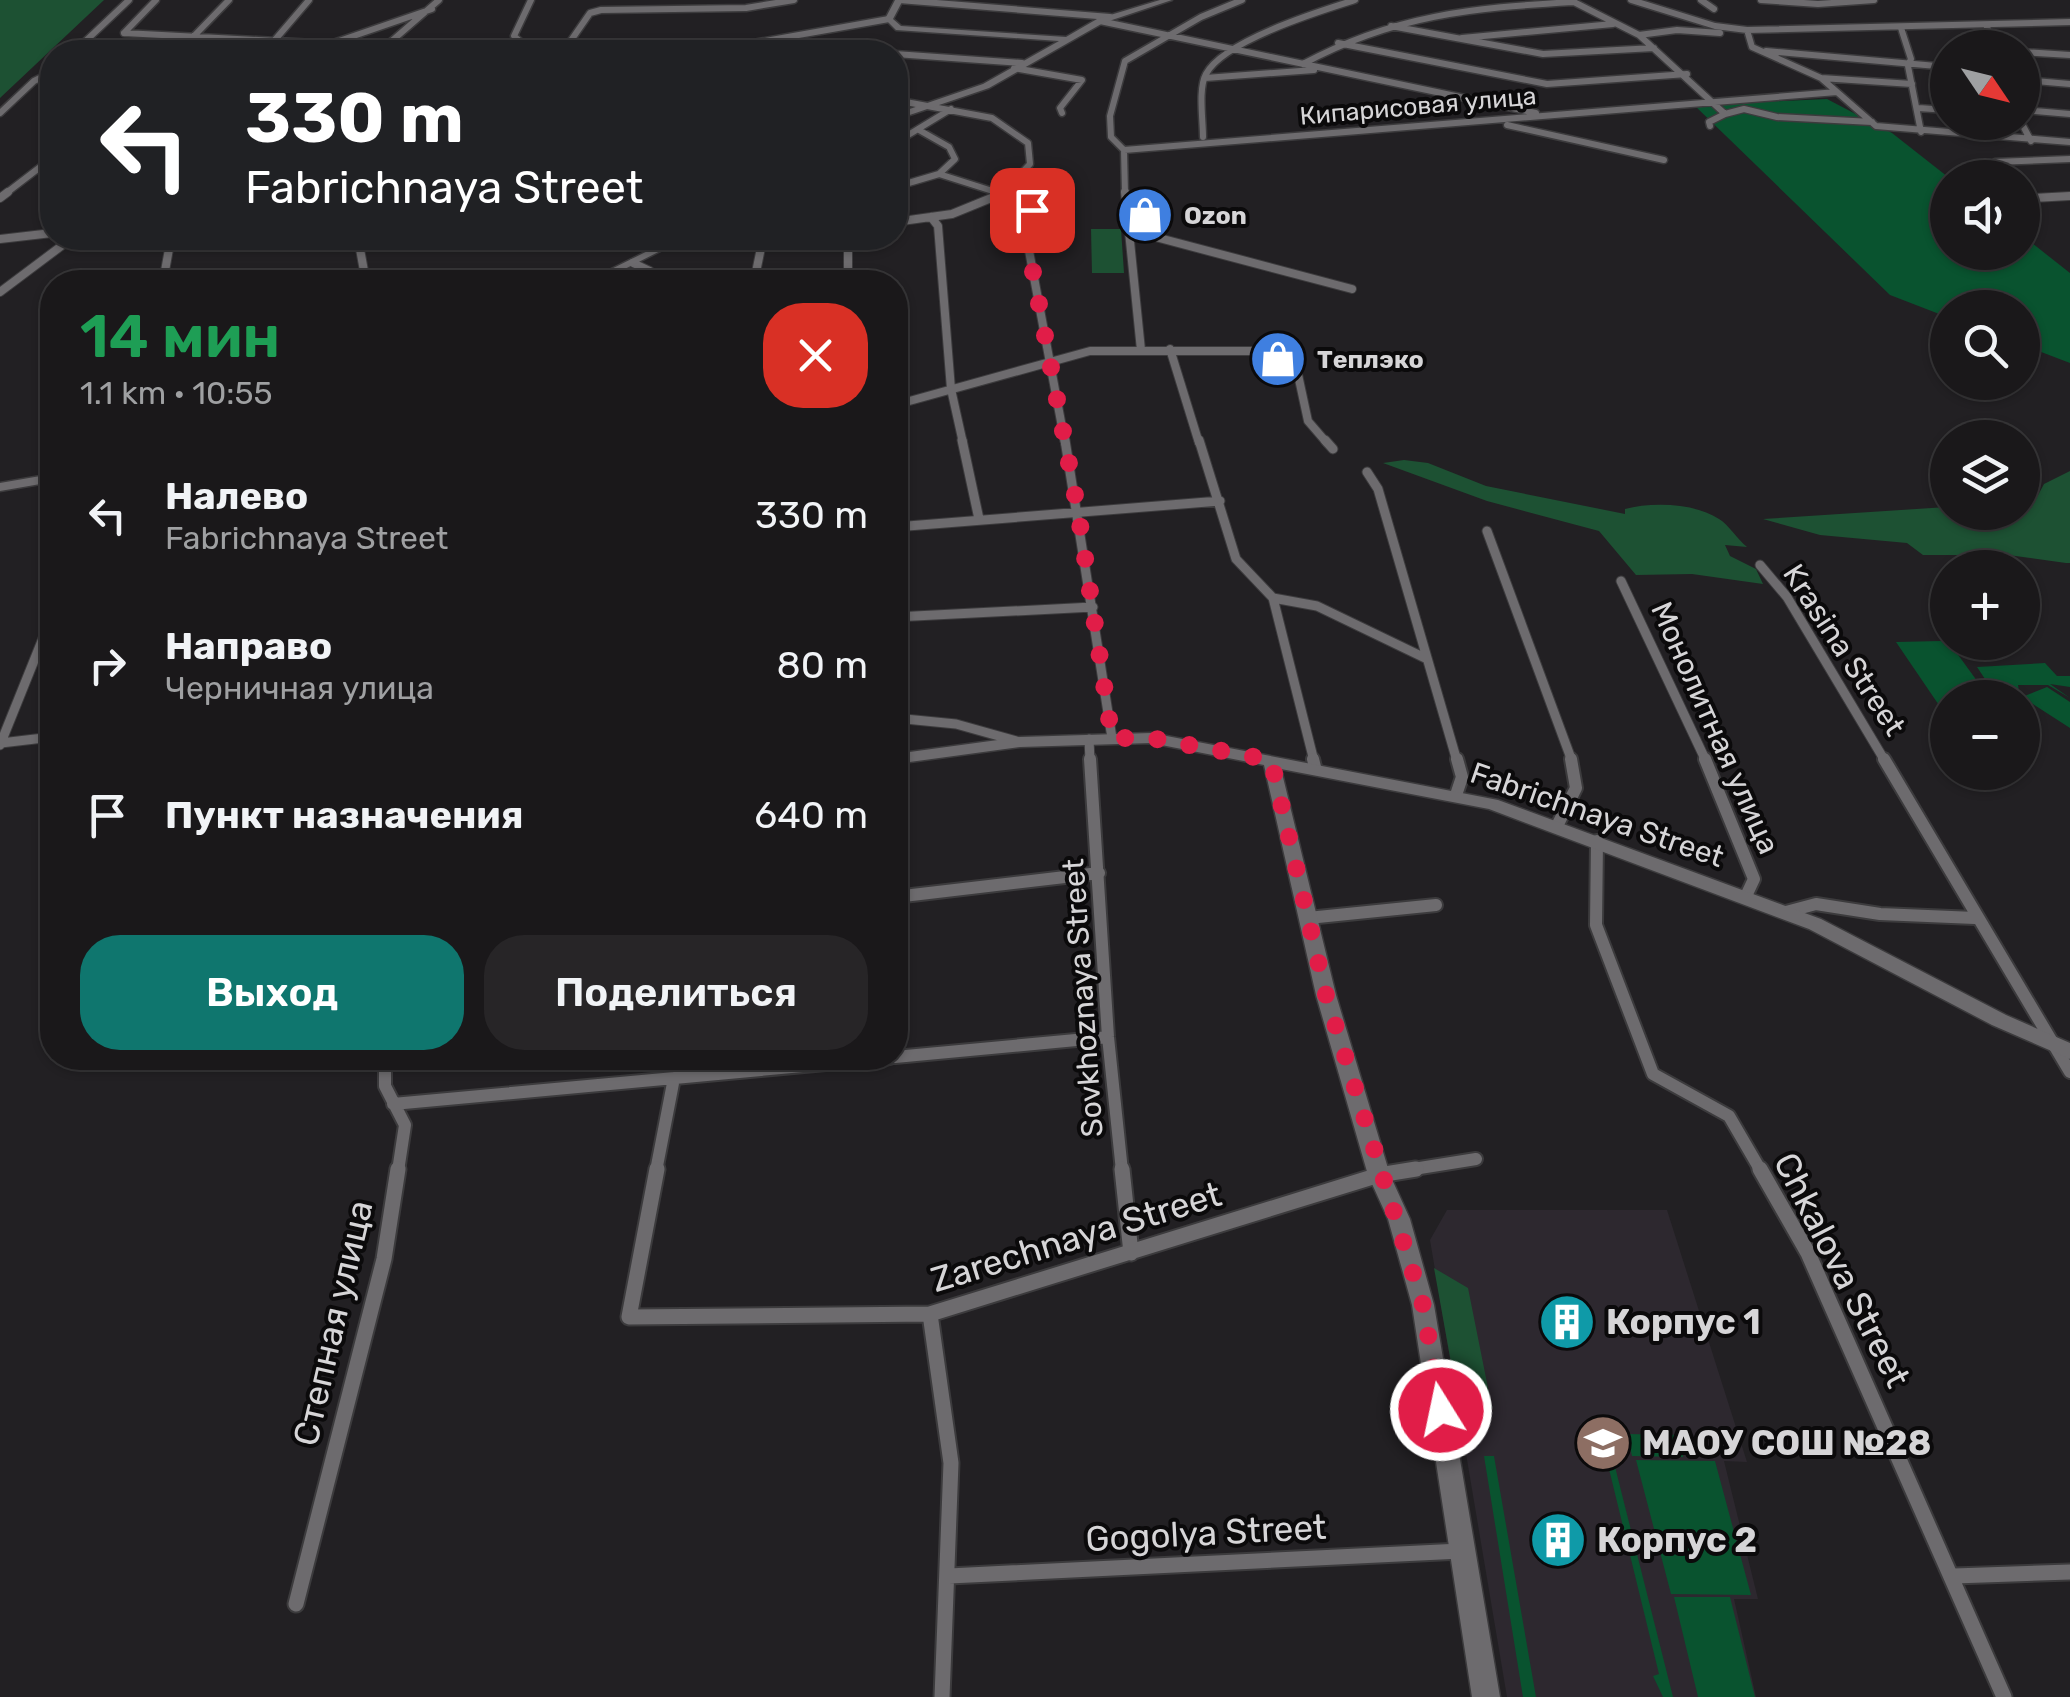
<!DOCTYPE html>
<html lang="ru">
<meta charset="utf-8">
<style>
:root{--surface:#1a181a;--page:#272527;--text:#f1f3f6;--muted:#9fa0a2;--line:#383739;--accent:#0f766e}
body{margin:0;font-family:Rubik,sans-serif;background:var(--page);color:var(--text);height:100vh;display:flex;flex-direction:column;font-size:38px;white-space:nowrap}
*{box-sizing:border-box;margin:0}
p{font-size:32px;color:var(--muted)}
.icon{flex:none;width:55px;height:55px;fill:none;stroke:currentColor;stroke-width:2;stroke-linecap:round;stroke-linejoin:round}
.map{position:relative;flex:1;overflow:hidden}
.side{position:absolute;left:40px;top:270px;width:868px;height:800px;display:flex;flex-direction:column;background:var(--surface);border-radius:40px;box-shadow:0 2px 8px #0004,0 0 0 2px var(--line)}
.side>*{flex:none}
.banner{position:absolute;left:40px;top:40px;width:868px;height:210px;border-radius:40px;box-shadow:0 2px 8px #0004,0 0 0 2px var(--line);background:#202124;color:#fff;overflow:hidden}
.needle{width:65px;rotate:125deg}
.buttons{position:absolute;left:1930px;top:30px;display:grid;gap:20px}
.buttons a{display:grid;place-items:center;width:110px;height:110px;border-radius:50%;background:var(--surface);box-shadow:0 2px 8px #0004,0 0 0 2px var(--line);font-size:50px}
.pin{position:absolute;display:grid;place-items:center;width:85px;height:85px;color:#fff;margin:-42px;border-radius:20px;box-shadow:0 5px 15px #0006}
.me{position:absolute;width:110px;margin:-55px;rotate:350deg;stroke-linejoin:round;filter:drop-shadow(0 0 8px #0008)}
.turn{display:flex;align-items:center;gap:35px;height:210px;padding:0 40px;font-size:45px}
.turn .icon{width:130px;height:130px;stroke-width:2.5}
.turn b{display:block;font-size:70px;line-height:85px}
.round{display:grid;place-items:center;flex:none;width:105px;height:105px;border-radius:40px;background:var(--page)}
.headline{display:flex;align-items:center;justify-content:space-between;height:170px;padding:0 40px}
h1{font-size:60px;font-weight:600;line-height:75px;color:#1e9e55}
.primary-button{display:flex;gap:20px;margin-top:auto;padding:20px 40px}
.primary-button a{flex:1;height:115px;border-radius:40px;background:var(--accent);color:#fff;font-size:40px;font-weight:600;line-height:115px;text-align:center}
.primary-button a+a{background:var(--page);color:var(--text)}
ul{padding:0;list-style:none}
li{display:flex;align-items:center;gap:30px;height:150px;padding:0 40px}
li div{flex:1}
li b{display:block;font-size:38px}
li em{font-style:normal}
.map>svg:first-child{display:block}
.built{fill:#2d282f}
.green{fill:#09532f}
.forest{fill:#1d5133}
.lines{fill:none;stroke-linecap:round;stroke-linejoin:round}
.street-far4-casing{stroke:#3c3b3d;stroke-width:9}
.street-far3-casing{stroke:#3c3b3d;stroke-width:10}
.street-far2-casing{stroke:#3c3b3d;stroke-width:11}
.street-far1-casing{stroke:#3c3b3d;stroke-width:16}
.street-casing{stroke:#3c3b3d;stroke-width:19}
.secondary-casing{stroke:#3c3b3d;stroke-width:3}
.street-far4{stroke:#6d6b6e;stroke-width:6}
.street-far3{stroke:#6d6b6e;stroke-width:8}
.street-far2{stroke:#6d6b6e;stroke-width:9}
.street-far1{stroke:#6d6b6e;stroke-width:12}
.street{stroke:#6d6b6e;stroke-width:15}
.secondary{fill:#6d6b6e;fill-rule:evenodd}
.route{stroke:#e11d48;stroke-width:18;stroke-dasharray:0 32.4}
.labels{text-anchor:middle;dominant-baseline:central;stroke-width:8;stroke-linejoin:round;paint-order:stroke}
.far-street-label{font-size:25px;fill:#d6d5d7;stroke:#0b0a0b}
.far-poi-label{font-size:25px;font-weight:bold;fill:#d6d5d7;stroke:#0b0a0b;text-anchor:start}
.street-label{font-size:30px;fill:#d6d5d7;stroke:#0b0a0b}
.near-street-label{font-size:35px;fill:#d6d5d7;stroke:#0b0a0b}
.near-poi-label{font-size:35px;font-weight:bold;fill:#d6d5d7;stroke:#0b0a0b;text-anchor:start}
</style>
<div class="map">
<svg width="2070" height="1697" viewBox="0 0 2070 1697">
<rect width="100%" height="100%" fill="#222023"/>
<path class="built" d="M1447,1210H1667L1747,1462L1724,1461L1758,1599H1734L1756,1697H1507L1430,1240Z"/>
<path class="green" d="M1827,99L1892,133L1948,177V252H2022L2023,236L2070,273V363L2023,345L2022,308H1948L1947,317L1890,295L1694,105Z
M1941,641L1951,645L1980,685L1974,686L1982,697L1948,698L1947,717L1896,642Z
M2045,663L2057,676H2070V687L2050,684L2070,698L2048,685H2018L2020,697H1997L1977,667Z
M2047,687L2070,702V728L2022,697Z
M1606,1431L1673,1697H1663L1653,1676L1659,1674L1600,1432Z
M1627,1434L1679,1435L1683,1457L1632,1456Z
M1484,1456H1494L1536,1697H1523Z
M1636,1460L1715,1461L1751,1595L1671,1594Z
M1674,1597H1730L1755,1697H1698Z"/>
<path class="forest" d="M0,0H104L0,98Z
M1091,229H1121L1124,273H1092Z
M1404,460L1428,463L1486,486L1625,514V509C1652,502 1695,503 1719,519C1729,525 1737,539 1747,547L1725,545L1730,556L1756,569L1763,584L1692,574L1636,575L1599,531L1487,501L1383,463Z
M2070,471V563H2066L2008,555H1923L1907,543L1820,535L1763,519L1947,507L1948,512H2022L2023,508H2031L2044,484Z
M1434,1268L1468,1288L1492,1408L1459,1407Z"/>
<g class="lines">
<g class="street-far4-casing">
<path id="street-far4" d="M531,0L514,36L523,44L560,52
M899,0L1110,17
M1570,0L1639,35L1725,114L1709,122L1710,126
M1631,0L1715,26L1747,30L2070,22
M1701,0L1714,9
M1761,0L1818,4L1874,0
M1100,21L1536,113
M1986,25L1997,48
M1391,26L1543,54L1654,48
M1901,28L1911,59L1908,66L1921,132
M1747,30L1752,47L1821,78L1876,126L2070,142
M124,33L333,44
M124,33L156,0
M1639,35L1677,30L1720,33
M194,36L229,0
M1462,38L1613,24
M274,41L309,0
M1338,43L1547,84L1687,74
M1766,51L1948,67
M74,52L129,0
M307,52L432,9
M379,52L439,0
M563,52L590,13L601,10L746,8L794,0
M703,52L889,19
M837,52H868
M2022,52L2070,55
M895,54L1022,63
M1303,64C1394,15 1472,8 1573,2
M1014,68L1082,80L1060,108L1062,113
M1205,78L1314,70
M1821,78L1912,84
M2022,80L2070,84
M45,99H52
M895,100L992,118L1028,143L1030,164L1002,194
M1918,108L1948,110
M2022,110L2070,114
M0,113L34,81L52,72
M1725,114L1744,109L1777,117L1872,122
M2021,122L2031,141
M1507,125L1664,160
M1203,137C1203,119 1198,89 1206,74C1223,41 1320,11 1355,0
M895,143L951,109
M1124,150L1837,92
M1124,150L1111,137L1110,116L1125,61L1201,17L1242,0
M1124,150L1125,194
M1995,162L2070,159
M939,174L1002,194
M895,187L939,174L955,159L949,147L919,130
M5,194L52,158"/>
</g>
<g class="street-far3-casing">
<path id="street-far3" d="M994,192L1032,210L1024,224L1065,443
M1125,192L1141,350
M0,198L8,192
M2034,198L2070,196
M931,217L938,226L951,389L963,443
M895,222L952,214L1006,192
M1129,230L1352,289
M358,238L366,282
M848,238V282
M0,239L52,233
M633,263L650,271L652,282
M163,282L171,238
M754,282L763,238
M0,292L72,238
M1170,349L1199,443
M895,405L1090,351H1284L1294,356L1308,421L1327,443"/>
</g>
<g class="street-far2-casing">
<path id="street-far2" d="M962,440L979,519
M1065,440L1112,738
M1199,440L1236,559L1273,598L1314,761
M1325,440L1333,449
M1367,472L1378,489L1457,761
M895,527L1220,501
M1487,531L1572,761
M1760,565L1787,597L1885,761
M1621,581L1706,761
M1273,598L1317,606L1425,658
M895,617L1093,607
M895,718L956,724L1020,742
M1089,739L1090,761
M1,743L52,737
M0,745L52,616"/>
</g>
<g class="street-far1-casing">
<path id="street-far1" d="M1090,759L1108,1037L1122,1171
M1313,759L1315,767
M1705,759L1754,879L1746,896
M1884,759L2070,1072
M1456,795L1462,777L1457,759
M1557,826L1576,788L1571,759
M1597,841L1596,925L1653,1074L1729,1116L1761,1171
M895,897L1099,873
M1786,912L1816,904L1880,914L1975,918
M1308,918L1436,905
M895,1057L1108,1037
M385,1058V1086L405,1125L398,1171
M393,1104L890,1058
M656,1171L674,1078
M1401,1171L1476,1159"/>
</g>
<g class="street-casing">
<path id="street" d="M657,1169L629,1317L930,1314L1379,1175L1416,1169
M1122,1169L1131,1253
M1760,1169L1808,1253L2004,1697
M930,1314L951,1463L942,1697
M949,1576L1461,1551
M1954,1576L2070,1572
M296,1604L384,1259L398,1169"/>
</g>
<g class="secondary-casing">
<path id="secondary" d="M895,0H903L893,19L901,26L1066,37L1097,19L1160,0H1172L1103,23L989,88L895,120V114L983,84L1059,41L896,30L885,19Z
M674,238H686L599,282H585Z
M52,474V482L0,491V483Z
M1151,733L1498,800L1821,919L2006,1015L2070,1043V1059L1992,1025L1809,929L1489,809L1281,769L1336,995L1390,1175L1410,1219L1434,1305L1500,1697H1472L1412,1305L1388,1219L1368,1175L1316,995L1264,765L1151,743L1020,747L895,764V754L1020,737Z"/>
</g>
<use href="#street-far4" class="street-far4"/>
<use href="#street-far3" class="street-far3"/>
<use href="#street-far2" class="street-far2"/>
<use href="#street-far1" class="street-far1"/>
<use href="#street" class="street"/>
<use href="#secondary" class="secondary"/>
</g>
<g class="lines">
<path class="route" d="M1032,210L1024,224L1078,511L1112,738H1151L1271,760L1326,995L1423,1305L1441,1410"/>
</g>
<defs>
<g id="shop-disc" transform="scale(2.875)"><circle r="9.5" fill="#3f7fe0" stroke="#0b0a0b"/><path d="M-5-2.5h2.3a2.7 3.5 0 0 1 5.4 0H5L5.5 6h-11ZM-1.5-2.5h3a1.5 2.3 0 0 0-3 0Z" fill="#fff"/></g>
<g id="building-disc" transform="scale(2.875)"><circle r="9.5" fill="#0f9aa8" stroke="#0b0a0b"/><path d="M-4-6H4V6H1V3H-1V6H-4ZM-2.5-4.3h1.7v1.8h-1.7ZM.8-4.3h1.7v1.8H.8ZM-2.5-1h1.7V.8h-1.7ZM.8-1h1.7V.8H.8Z" fill="#fff"/></g>
<g id="school-disc" transform="scale(2.875)"><circle r="9.5" fill="#8d6e63" stroke="#0b0a0b"/><path d="M0-5L7-2L0 1L-7-2ZM-4 1L0 2.5L4 1V4Q0 6-4 4Z" fill="#fff"/></g>
</defs>
<g fill-rule="evenodd">
<use href="#shop-disc" x="1145" y="215"/>
<use href="#shop-disc" x="1278" y="359"/>
<use href="#building-disc" x="1567" y="1322"/>
<use href="#school-disc" x="1603" y="1443"/>
<use href="#building-disc" x="1558" y="1540"/>
</g>
<g class="labels">
<g class="far-street-label">
<text transform="translate(1418 106) rotate(-5)">Кипарисовая улица</text>
</g>
<g class="far-poi-label">
<text x="1184" y="215">Ozon</text>
<text x="1317" y="359">Теплэко</text>
</g>
<g class="street-label">
<text transform="translate(1844 650) rotate(57)">Krasina Street</text>
<text transform="translate(1715 728) rotate(66)">Монолитная улица</text>
<text transform="translate(1597 815) rotate(19)">Fabrichnaya Street</text>
<text transform="translate(1083 998) rotate(-94)">Sovkhoznaya Street</text>
</g>
<g class="near-street-label">
<text transform="translate(1076 1237) rotate(-17)">Zarechnaya Street</text>
<text transform="translate(1842 1270) rotate(63)">Chkalova Street</text>
<text transform="translate(333 1323) rotate(-77)">Степная улица</text>
<text transform="translate(1206 1533) rotate(-3)">Gogolya Street</text>
</g>
<g class="near-poi-label">
<text x="1606" y="1322">Корпус 1</text>
<text x="1642" y="1443">МАОУ СОШ №28</text>
<text x="1597" y="1540">Корпус 2</text>
</g>
</g>
</svg>
<div class="buttons">
<a><svg class="needle" viewBox="-14 -14 28 28"><path d="M0-13l5 13h-10z" fill="#e53935"/><path d="M0 13l5-13h-10z" fill="#9fa0a2"/></svg></a>
<a><svg class="icon" aria-label="sound" viewBox="0 0 24 24"><path d="M4 9h4l5-4v14l-5-4H4zM17 9q2 3 0 6"/></svg></a>
<a><svg class="icon" aria-label="search" viewBox="0 0 24 24"><circle cx="10" cy="10" r="6"/><path d="M15 15l6 6"/></svg></a>
<a><svg class="icon" aria-label="layers" viewBox="0 0 24 24"><path d="M12 4l9 5-9 5-9-5zM3 14l9 5 9-5"/></svg></a>
<a>+</a>
<a>−</a>
</div>
<div class="pin" style="left:1032px;top:210px;background:#d93025"><svg class="icon" aria-label="arrive" viewBox="0 0 24 24"><path d="M6 21V4h12l-3 4 3 4H6"/></svg></div>
<svg class="me" style="left:1441px;top:1410px" viewBox="-20 -20 40 40"><circle r="17" fill="#e11d48" stroke="#fff" stroke-width="3"/><path d="M0-11L8 9 0 5-8 9z" fill="#fff"/></svg>
<div class="banner">
<div class="turn"><svg class="icon" aria-label="left" viewBox="0 0 24 24"><path d="M17 20v-9H6M10 6l-5 5 5 5"/></svg><div><b>330 m</b>Fabrichnaya Street</div></div>
</div>
<section class="side">
<div class="headline"><div><h1>14 мин</h1><p>1.1 km · 10:55</p></div><a class="round" style="background:#d93025;color:#fff"><svg class="icon" aria-label="close" viewBox="0 0 24 24"><path d="M6 6l12 12M18 6L6 18"/></svg></a></div>
<ul>
<li><svg class="icon" aria-label="left" viewBox="0 0 24 24"><path d="M17 20v-9H6M10 6l-5 5 5 5"/></svg><div><b>Налево</b><p>Fabrichnaya Street</p></div><em>330 m</em></li>
<li><svg class="icon" aria-label="right" viewBox="0 0 24 24"><path d="M7 20v-9h11M14 6l5 5-5 5"/></svg><div><b>Направо</b><p>Черничная улица</p></div><em>80 m</em></li>
<li><svg class="icon" aria-label="arrive" viewBox="0 0 24 24"><path d="M6 21V4h12l-3 4 3 4H6"/></svg><div><b>Пункт назначения</b></div><em>640 m</em></li>
</ul>
<div class="primary-button"><a>Выход</a><a>Поделиться</a></div>
</section>
</div>
